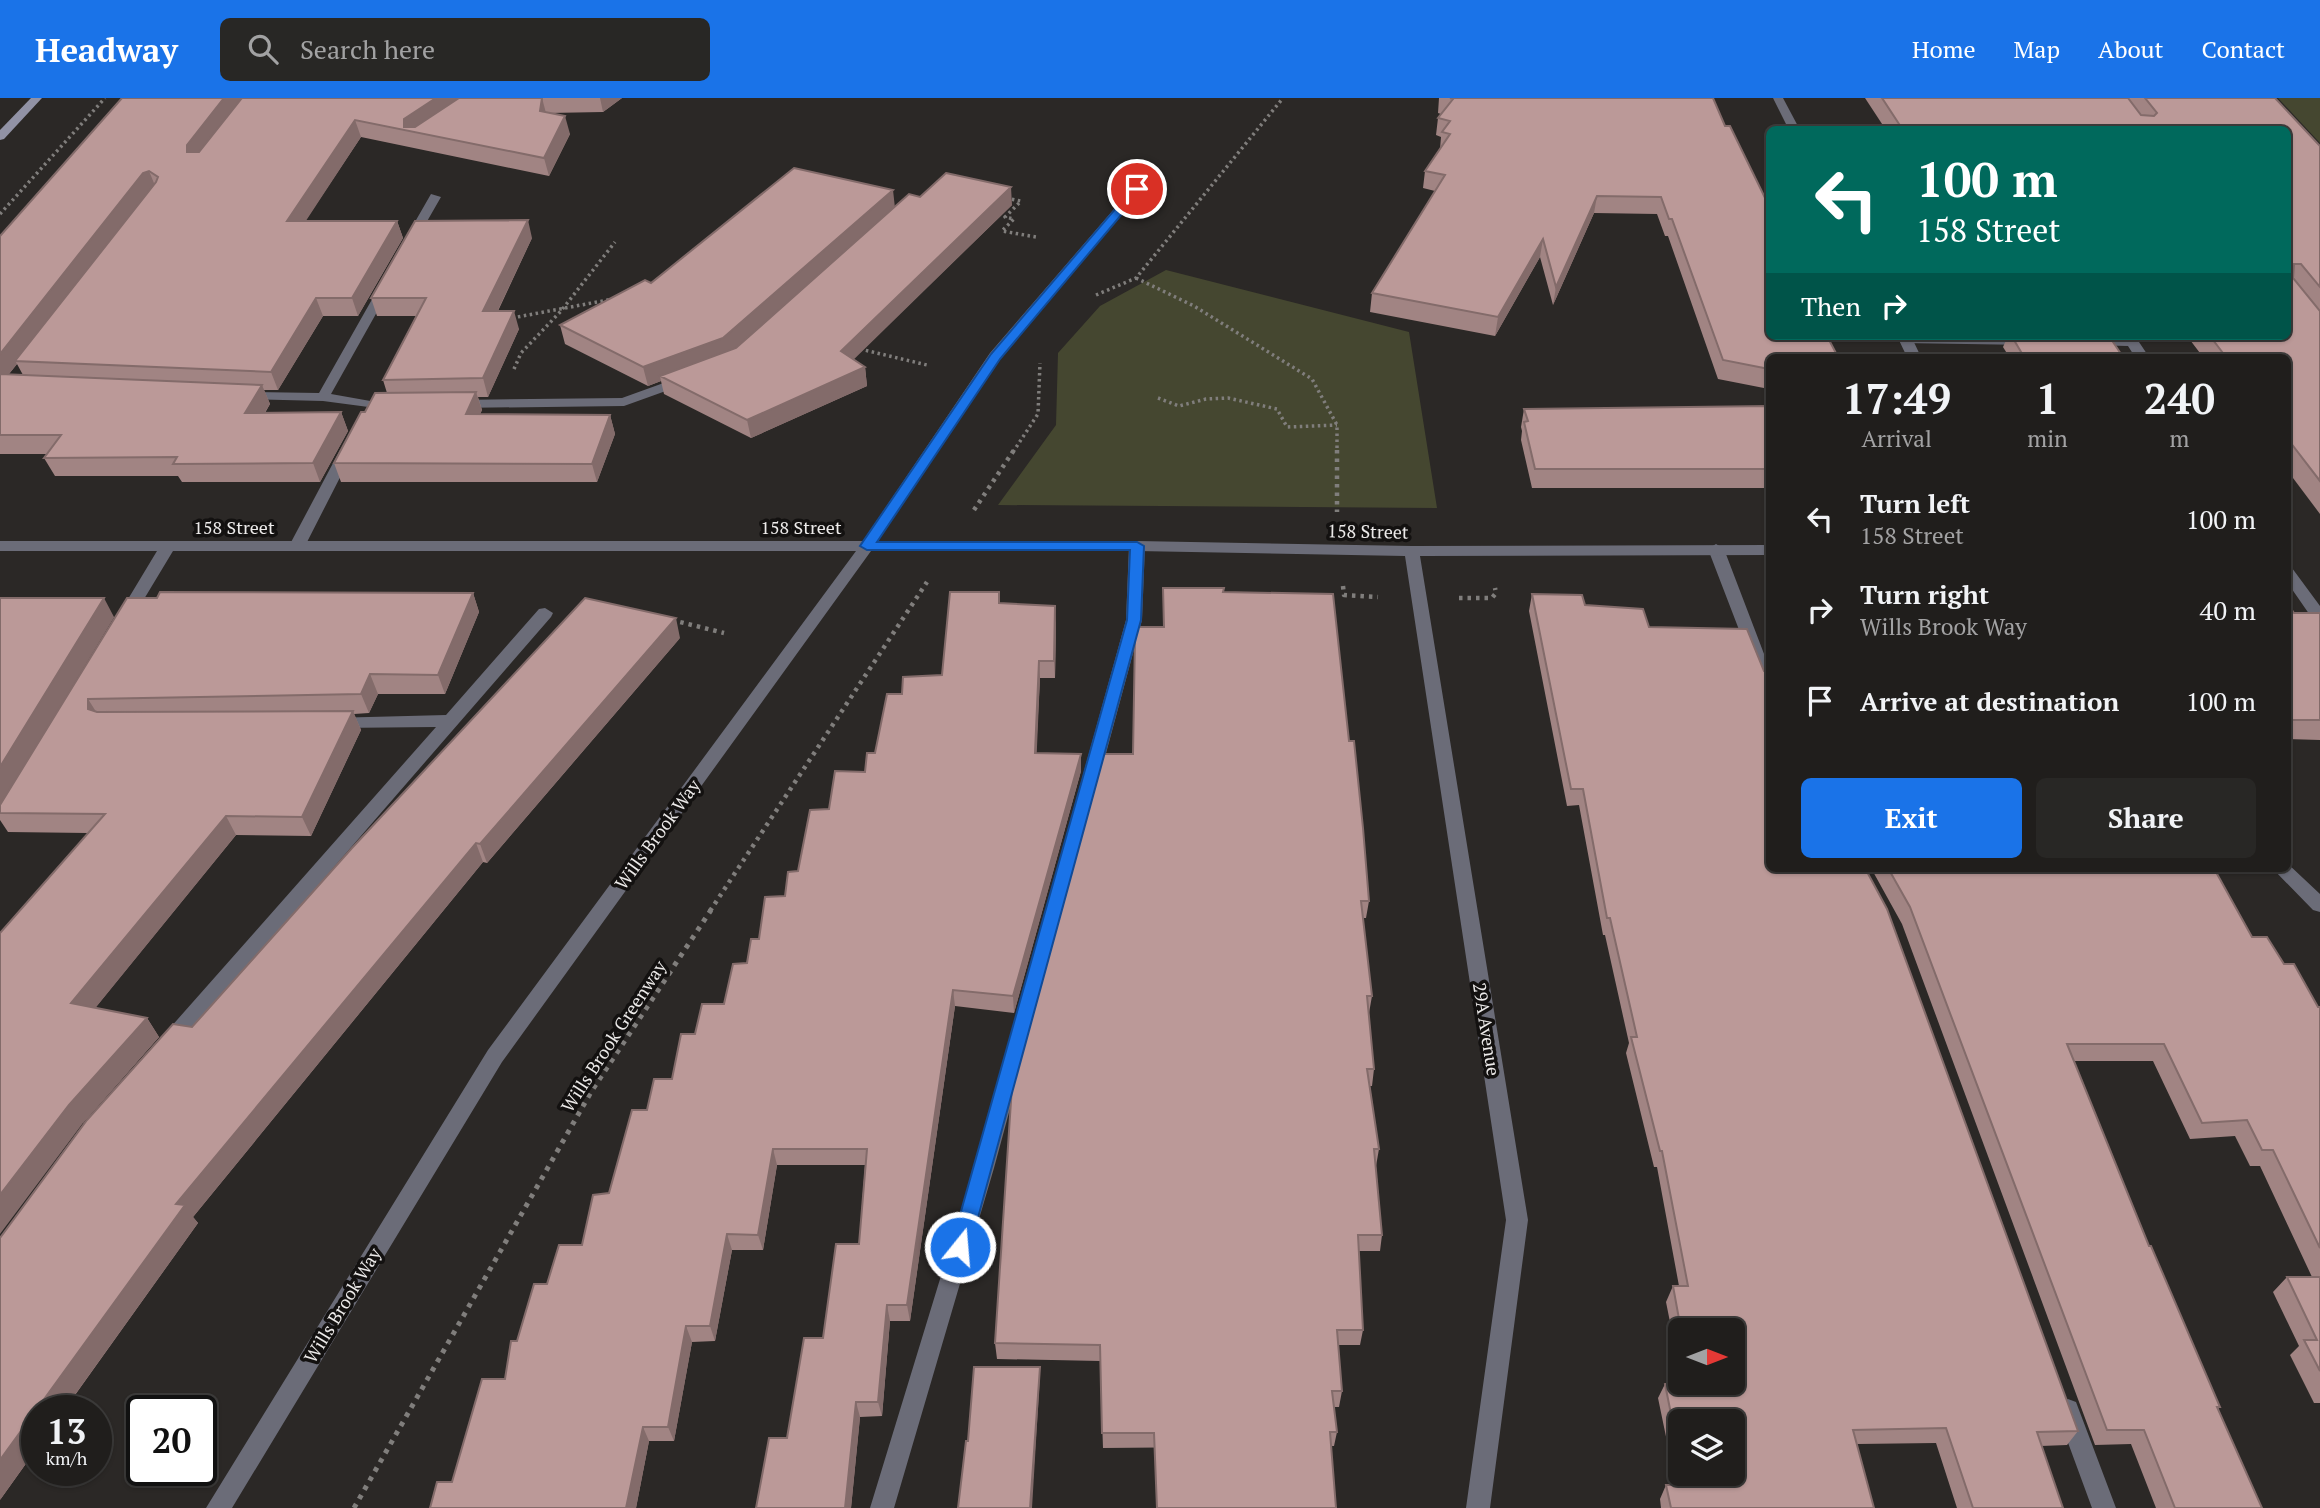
<!DOCTYPE html>
<style>
:root{--surface:#201e1c;--page:#282725;--text:#f1f3f6;--muted:#a2a2a3;--line:#3d3c3b;--accent:#1a73e8}
body{margin:0;font-family:"PT Serif",serif;background:var(--page);color:var(--text);height:100vh;display:flex;flex-direction:column;font-size:26px;white-space:nowrap}
*{box-sizing:border-box;margin:0}
p{font-size:23px;color:var(--muted)}
.icon{flex:none;width:38px;height:38px;fill:none;stroke:currentColor;stroke-width:2;stroke-linecap:round;stroke-linejoin:round}
.map{position:relative;flex:1;overflow:hidden}
.sheet{position:absolute;left:1766px;top:256px;width:525px;height:518px;display:flex;flex-direction:column;background:var(--surface);border-radius:10px;box-shadow:0 2px 5px #0004,0 0 0 2px var(--line)}
.sheet>*{flex:none}
.guide{position:absolute;left:1766px;top:28px;width:525px;height:214px;border-radius:10px;box-shadow:0 2px 5px #0004,0 0 0 2px var(--line);background:#00695c;color:#fff;overflow:hidden}
.needle{width:46px;rotate:90deg}
.controls{position:absolute;left:1668px;top:1220px;display:grid;gap:14px}
.controls a{display:grid;place-items:center;width:77px;height:77px;border-radius:10px;background:var(--surface);box-shadow:0 2px 5px #0004,0 0 0 2px var(--line);font-size:35px}
.speed{position:absolute;left:21px;top:1297px;display:flex;gap:14px;font-size:35px;font-weight:700;text-align:center}
.speed>*{display:grid;place-content:center;width:91px;height:91px;border-radius:50%;background:var(--surface);box-shadow:0 2px 5px #0004,0 0 0 2px var(--line);line-height:1}
.speed small{font-size:18px;font-weight:400}
.speed .limit{border:4px solid #111;border-radius:10px;background:#fff;color:#111}
.pin{position:absolute;display:grid;place-items:center;width:60px;height:60px;color:#fff;margin:-30px;border:4px solid #fff;border-radius:50%;box-shadow:0 2px 7px #0007}
.me{position:absolute;width:77px;margin:-38px;rotate:17deg;stroke-linejoin:round;filter:drop-shadow(0 0 5px #0008)}
.turn{display:flex;align-items:center;gap:24px;height:147px;padding:0 35px;font-size:32px}
.turn .icon{width:91px;height:91px;stroke-width:2.5}
.turn b{display:block;font-size:49px;line-height:60px}
.then{display:flex;align-items:center;height:66px;padding:0 35px;background:#0003;gap:14px;font-size:26px}
.eta{display:flex;justify-content:space-evenly;align-items:center;height:119px;text-align:center}
.eta b{font-size:42px;font-weight:700;line-height:49px}
.button{display:flex;gap:14px;margin-top:auto;padding:14px 35px}
.button a{flex:1;height:80px;border-radius:10px;background:var(--accent);color:#fff;font-size:28px;font-weight:700;line-height:80px;text-align:center}
.button a+a{background:var(--page);color:var(--text)}
ul{padding:0;list-style:none}
li{display:flex;align-items:center;gap:21px;height:91px;padding:0 35px}
li div{flex:1}
li b{display:block;font-size:26px}
li em{font-style:normal}
header{display:flex;align-items:center;gap:42px;box-sizing:border-box;height:98px;padding:0 35px;background:var(--accent);color:#fff}
header strong{font-size:33px}
nav{display:flex;gap:38px;margin-inline-start:auto;font-size:24px}
.search{width:490px;height:63px;background:var(--page);display:flex;align-items:center;gap:18px;box-sizing:border-box;padding:0 24px;border-radius:10px;color:var(--muted);font-size:26px}
.map>svg:first-child{display:block}
.green{fill:#454730}
.lines{fill:none;stroke-linecap:round;stroke-linejoin:round}
.path-far2{stroke:#807e7c;stroke-width:3.5;stroke-dasharray:2.5 3.5;stroke-linecap:butt}
.path-far1{stroke:#807e7c;stroke-width:4.5;stroke-dasharray:3.5 5;stroke-linecap:butt}
.path{stroke:#807e7c;stroke-width:5;stroke-dasharray:4.5 6;stroke-linecap:butt}
.lane{fill:#6b6c78;fill-rule:evenodd}
.street{fill:#6b6c78;fill-rule:evenodd}
.secondary{fill:#9192a5;fill-rule:evenodd}
.wall{fill:#a18483;fill-rule:evenodd}
.shaded-wall{fill:#836b6a}
.building{fill:#bb9998;stroke:#836b6a;stroke-width:2}
.route{fill:#1a73e8;stroke:#114b97;stroke-width:2}
.labels{text-anchor:middle;dominant-baseline:central;stroke-width:7;stroke-linejoin:round;paint-order:stroke}
.street-label{font-size:18px;fill:#eceae9;stroke:#131110}
</style>
<header>
<strong>Headway</strong>
<div class="search"><svg class="icon" aria-label="search" viewBox="0 0 24 24"><circle cx="10" cy="10" r="6"/><path d="M15 15l6 6"/></svg>Search here</div>
<nav><a>Home</a><a>Map</a><a>About</a><a>Contact</a></nav>
</header>
<div class="map">
<svg width="2320" height="1410" viewBox="0 0 2320 1410">
<rect width="100%" height="100%" fill="#2b2826"/>
<path class="green" d="M2278,0H2320V45Z
M1166,172L1409,234L1437,410L998,407L1056,327L1058,255L1100,208Z"/>
<g class="lines">
<path class="path-far2" d="M1006,100L1021,103L1005,119L1014,121L1002,133L1036,139
M0,116L105,0
M1136,180L1194,208L1312,281L1337,327V354
M1096,197L1136,180L1283,0
M512,220L613,201
M860,251L927,267
M514,271L521,255L561,213L615,144
M1158,300L1179,308L1206,301L1228,300L1277,311L1287,329L1337,327
M1013,354L1038,316L1040,265"/>
<path class="path-far1" d="M1337,352V414
M974,412L1014,352
M1343,488L1344,497L1378,499
M1459,500H1492L1496,495L1495,490
M672,522L724,535
M710,813L927,484"/>
<path class="path" d="M354,1410L591,994L711,812"/>
<path class="lane" d="M431,96L441,99L414,146H406L404,143Z
M385,185L391,189L331,296L376,304V310L323,303L241,301L239,298L246,294L319,295L379,189Z
M1906,238L2030,239L2037,243L2030,247L1901,245L1899,242Z
M2121,238H2135L2149,259H2135L2128,248L2090,247L2083,243L2090,239L2123,240Z
M683,278L688,279V285L624,308L456,310L449,306L456,302L622,300Z
M347,348L354,352L305,448L297,453L292,451L289,448L340,352Z
M168,443L176,448L132,521L124,526L118,525L116,521L160,448Z
M1137,443L1145,448L1142,522L994,1070L894,1410H870L974,1070L1126,522L1129,448Z
M1716,446L1724,451L1769,569V594L1761,589L1708,451Z
M2287,468L2292,470L2320,508V524L2314,523L2287,484Z
M545,510L553,515L551,519L176,951L169,953L162,951L159,945L162,939L436,629L336,630L328,624L330,620L446,617L539,511Z
M2068,1301L2076,1304L2116,1410H2092L2056,1312L2060,1304Z"/>
<path class="street" d="M1773,0H1783L1800,32H1789Z
M1137,87L1141,89V93L1000,260L878,443H1137L1412,448L1769,447V457L1420,458L1528,1122L1490,1410H1466L1506,1122L1405,458L1137,453H871L502,964L232,1410H206L488,952L856,453H0V443H863L990,255L1133,89Z
M1897,238H1911L1921,259H1907Z
M2287,765L2320,796V814L2313,812L2272,770H2287Z"/>
<path class="secondary" d="M31,0H42L4,41L0,42V32Z"/>
</g>
<path class="wall" d="M122,0H622L603,14L549,15L570,36L549,78L361,39L305,123H397L403,140L358,218H323L278,292H264L270,306L265,315L341,314L348,333L320,384H182L178,378H55L44,360L47,356H0V138ZM17,266L23,277L9,276Z
M1439,0H1713L1769,259V291L1718,281L1668,138H1665L1657,116L1594,115L1553,207L1540,159L1495,238L1370,214L1372,195L1435,93L1423,90L1425,73L1440,51L1441,39L1436,37L1438,20L1441,16L1438,15Z
M1865,0H2275L2320,48V416L2287,372V259H2203L2187,238H2287V32H1886Z
M920,99L1012,107L853,261L865,269L867,288L751,340L664,296L661,283L648,288L565,246L560,227L651,185L895,109Z
M532,140L498,213L519,231L488,299H478L482,312L480,316L610,317L615,336L597,384H341L334,365L365,314L387,295L383,282L416,218H377L371,200Z
M2008,238H2109L2123,259H2008V257L2003,249Z
M1769,308V390H1532L1521,342L1522,333L1521,329L1524,311Z
M1163,490L1223,494L1349,643L1369,803L1366,820H1363L1372,898L1369,915L1374,971L1372,988H1370L1379,1051L1376,1068L1382,1137L1380,1153H1359L1363,1232L1360,1247H1338L1342,1293L1339,1309H1334L1337,1334L1334,1348L1103,1350L1100,1263L997,1261L995,1245L1163,529Z
M473,495L479,514L445,596H378L369,615L354,616L361,632L311,738L236,737L95,910L147,920L159,939L83,1025L88,735L8,734L0,722V500L114,519L31,656L127,500Z
M1532,496L1585,507L1649,529L1764,573L2078,1333L2067,1347L2041,1348L2063,1410H1957L1936,1345L1857,1346L1874,1410H1661L1660,1401L1666,1387H1676L1658,1300L1665,1286L1671,1285L1667,1259L1674,1244L1666,1204L1673,1188H1679L1657,1069H1654L1626,955L1629,945L1605,837H1603L1579,707L1567,708L1529,513ZM1680,1232H1732L1680,1284ZM1680,1323L1732,1376H1680Z
M1769,497V518L1766,508Z
M1000,505L1056,525L1055,580H1040L1036,655L1081,656V673L1014,915L955,908L910,1223H890L882,1318L860,1319L851,1410H756L787,1340L859,1146L865,1067H777L763,1152H732L715,1243L692,1244L674,1343H649L636,1410H430L452,1384L505,1281L517,1243L547,1186L582,1147L609,1095L647,1012L672,981L695,936L724,906L747,865L759,841L785,798L829,711L865,674L875,655L902,596L942,577Z
M2287,505L2294,515H2320V642L2287,641Z
M1769,531V563L1764,548Z
M680,540L487,765L483,764L193,1119L198,1125L0,1402L192,929Z
M1871,770H2184L2186,774L2252,839L2284,866L2318,909H2320V1305H2314L2290,1257L2299,1248L2273,1194L2287,1179H2312L2260,1068H2250L2235,1038L2190,1041L2153,963H2074L2149,1148L2220,1309L2218,1311L2262,1410H2156L2131,1346L2095,1347L1902,826Z"/>
<path class="shaded-wall" d="M224,0H244L194,64L187,54V47Z
M436,0H467L415,34L404,29V21Z
M542,0L546,15L540,13Z
M600,0H622L603,14Z
M565,18L570,36L549,78L544,60Z
M355,22L361,39L294,141L287,123Z
M149,73L156,90L15,263L17,266L0,287V256L143,75Z
M1011,89L1012,107L844,271L841,253Z
M893,92L895,110L727,259L660,278L661,283L648,288L643,269Z
M1597,98L1594,115L1553,207L1556,189Z
M528,122L532,140L489,231L483,213Z
M397,123L403,140L358,218L352,200Z
M1543,141L1540,159L1495,238L1498,219Z
M316,200L323,218L278,292L271,274Z
M514,213L519,231L488,299L483,280Z
M865,269L867,288L751,340L747,322Z
M262,287L270,306L253,333L245,315Z
M476,294L482,312L472,335L466,316Z
M341,314L348,333L320,384L313,365Z
M610,317L615,336L597,384L592,366Z
M473,495L479,514L445,596L438,577Z
M104,500L114,519L0,708V669Z
M1055,508L1056,525L1055,580L1054,563Z
M676,520L680,540L487,765L480,746Z
M1039,563L1040,580L1036,672L1035,655Z
M370,576L378,596L369,615L361,596Z
M88,601L100,620L88,611Z
M353,613L361,632L311,738L302,719Z
M1081,656V673L1014,915L1013,898Z
M226,718L236,737L84,924L71,905Z
M476,745L483,764L193,1119L198,1125L64,1312H37V1350L0,1402V1362L176,1106Z
M953,892L955,908L910,1223L907,1207Z
M147,920L159,939L83,1025L0,1136V1097L69,1007Z
M773,1051L777,1067L763,1152L758,1137Z
M727,1136L732,1152L715,1243L710,1228Z
M887,1207L890,1223L882,1318L878,1304Z
M686,1228L692,1244L674,1343L668,1329Z
M1040,1269V1277L1032,1410H1030Z
M856,1304L860,1319L851,1410H845Z
M643,1329L649,1343L636,1410H626Z"/>
<path class="building" d="M122,0H224L187,47V54H199L242,0H436L404,21V29H415L459,0H542L540,13L565,18L544,60L355,22L287,123H397L352,200H316L271,274L15,263L156,84L158,79L149,73L143,75L0,256V138Z
M1450,0H1713L1725,28H1730L1769,108V238H1827L1838,259H1769V271L1723,262L1672,121H1669L1661,99L1597,98L1556,189L1543,141L1498,219L1372,195L1445,77L1425,73L1450,36L1442,34L1450,23L1438,20L1453,1Z
M1882,0H2128L2141,17L2154,18L2157,15L2145,0H2275L2320,48V189L2301,166H2294L2293,180L2320,213V383L2287,340V259H2226L2210,238H2287V32H1903Z
M794,70L893,92L723,240L643,269L560,227L645,182L651,185Z
M946,75L1011,89L841,253L865,269L747,322L660,278L736,250L909,96L920,99Z
M528,122L483,213H514L483,280L383,282L426,200H371L415,123Z
M2015,238H2109L2123,259H2024L2014,242H2018Z
M0,276L262,287L245,315L341,314L313,365L173,366L177,359L44,360L61,337H0Z
M476,294L466,316L610,317L592,366L334,365L361,314H365L375,295Z
M1769,308V371H1535L1524,324L1528,323L1524,311Z
M1163,490H1224L1223,494L1333,496L1349,643H1354L1363,730L1369,803H1361L1372,898H1367L1374,971H1367L1379,1051H1374L1382,1137H1358L1363,1232H1337L1342,1293H1332L1337,1334H1330L1336,1410H1157L1154,1335H1102L1100,1247L995,1245L1012,988L1103,656H1133L1135,539L1138,529H1164Z
M160,494L473,495L438,577L370,576L361,596L88,601V611L97,614L353,613L302,719L226,718L71,905L147,920L69,1007L0,1097V835L105,716L0,715V707L127,500H157Z
M950,494H999V505L1055,508L1054,563H1039L1035,655L1081,656L1013,898L953,892L907,1207H887L878,1304H856L845,1410H756L769,1340H787L804,1240H823L836,1146H859L867,1051H773L758,1137L727,1136L710,1228H686L668,1329H643L626,1410H430L437,1384H452L482,1281H505L511,1243H517L534,1186H547L559,1147H582L593,1097L609,1095L632,1012H647L654,981H672L681,936H695L702,906H724L733,866L747,865L751,841H759L765,799L785,798L788,774L798,773L810,712L829,711L835,673L865,674L867,655H875L887,596H902L903,579L942,577Z
M1532,496L1582,497L1585,507L1643,511L1649,529L1747,531L1764,573L1769,576V770H1865L1887,811L2078,1333L2037,1334L2063,1410H1973L1946,1330L1853,1332L1874,1410H1671L1666,1387H1685L1683,1376H1732V1323H1680V1361L1665,1286L1680,1284H1732V1232H1681L1673,1188H1688L1662,1053H1660L1631,939H1637L1610,820H1607L1583,691H1571Z
M0,500H104L0,669Z
M585,500L676,520L480,746L476,745L176,1106L185,1107L0,1362V1140L87,1022L173,926L192,929L352,750Z
M2287,505L2294,515H2320V622H2289L2287,618Z
M1888,770H2184L2186,774H2216L2252,839H2267L2284,866H2294L2318,909H2320V1150L2273,1052H2262L2247,1022L2202,1025L2164,946H2067L2149,1148H2151L2220,1309H2217L2262,1410H2175L2144,1332H2107L1910,809Z
M2287,1179H2320V1273L2304,1242H2317Z
M1673,1244H1680V1283Z
M974,1269H1040L1030,1410H958L966,1343H968Z"/>
<path class="route" d="M1134,89L1143,91L1000,261L877,444H1137L1144,448L1141,522L970,1149L967,1155L960,1157L953,1155L951,1149L1127,522L1130,452H867L860,448L991,256Z"/>
<g class="labels">
<g class="street-label">
<text x="234" y="429">158 Street</text>
<text x="801" y="429">158 Street</text>
<text transform="translate(1368 433) rotate(1)">158 Street</text>
<text transform="translate(657 736) rotate(-54)">Wills Brook Way</text>
<text transform="translate(1487 931) rotate(81)">29A Avenue</text>
<text transform="translate(613 938) rotate(-57)">Wills Brook Greenway</text>
<text transform="translate(342 1207) rotate(-59)">Wills Brook Way</text>
</g>
</g>
</svg>
<div class="controls">
<a><svg class="needle" viewBox="-14 -14 28 28"><path d="M0-13l5 13h-10z" fill="#e53935"/><path d="M0 13l5-13h-10z" fill="#a2a2a3"/></svg></a>
<a><svg class="icon" aria-label="layers" viewBox="0 0 24 24"><path d="M12 4l9 5-9 5-9-5zM3 14l9 5 9-5"/></svg></a>
</div>
<div class="speed"><div>13<small>km/h</small></div><div class="limit">20</div></div>
<div class="pin" style="left:1137px;top:91px;background:#d93025"><svg class="icon" aria-label="arrive" viewBox="0 0 24 24"><path d="M6 21V4h12l-3 4 3 4H6"/></svg></div>
<svg class="me" style="left:960px;top:1149px" viewBox="-20 -20 40 40"><circle r="17" fill="#1a73e8" stroke="#fff" stroke-width="3"/><path d="M0-11L8 9 0 5-8 9z" fill="#fff"/></svg>
<div class="guide">
<div class="turn"><svg class="icon" aria-label="left" viewBox="0 0 24 24"><path d="M17 20v-9H6M10 6l-5 5 5 5"/></svg><div><b>100 m</b>158 Street</div></div>
<div class="then">Then<svg class="icon" aria-label="right" viewBox="0 0 24 24"><path d="M7 20v-9h11M14 6l5 5-5 5"/></svg></div>
</div>
<section class="sheet">
<div class="eta">
<div><b>17:49</b><p>Arrival</p></div>
<div><b>1</b><p>min</p></div>
<div><b>240</b><p>m</p></div>
</div>
<ul>
<li><svg class="icon" aria-label="left" viewBox="0 0 24 24"><path d="M17 20v-9H6M10 6l-5 5 5 5"/></svg><div><b>Turn left</b><p>158 Street</p></div><em>100 m</em></li>
<li><svg class="icon" aria-label="right" viewBox="0 0 24 24"><path d="M7 20v-9h11M14 6l5 5-5 5"/></svg><div><b>Turn right</b><p>Wills Brook Way</p></div><em>40 m</em></li>
<li><svg class="icon" aria-label="arrive" viewBox="0 0 24 24"><path d="M6 21V4h12l-3 4 3 4H6"/></svg><div><b>Arrive at destination</b></div><em>100 m</em></li>
</ul>
<div class="button"><a>Exit</a><a>Share</a></div>
</section>
</div>
